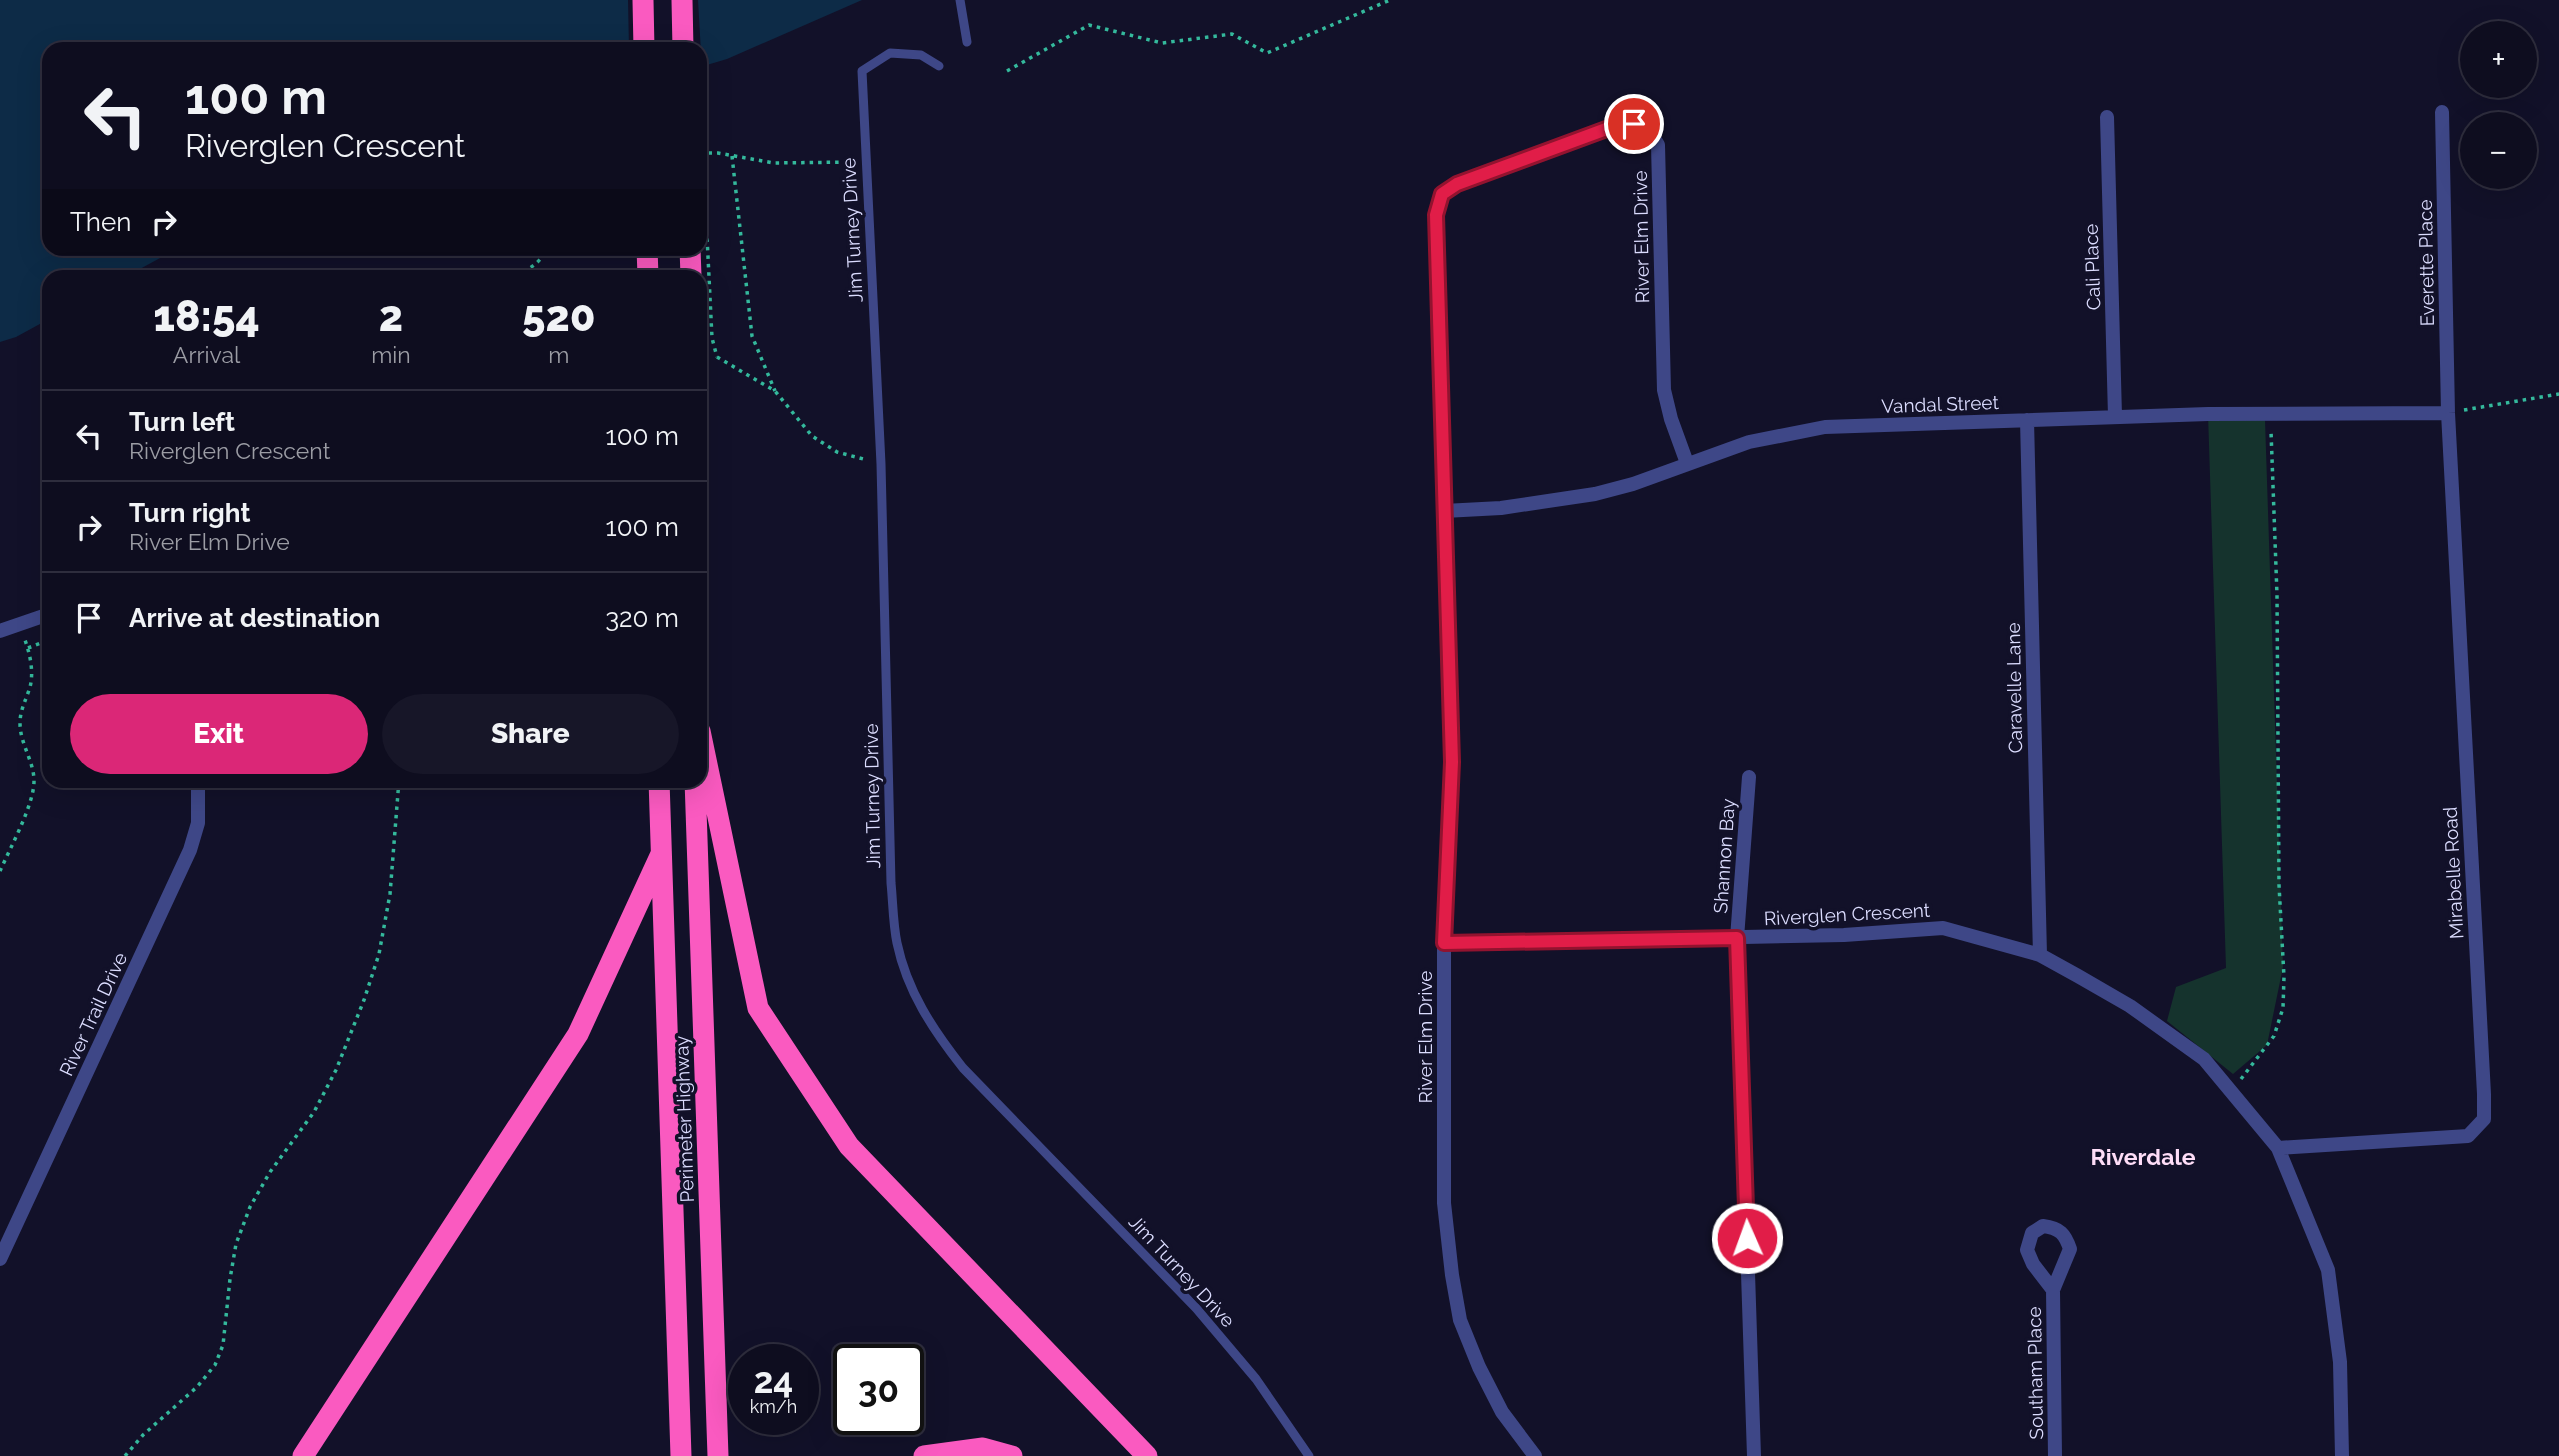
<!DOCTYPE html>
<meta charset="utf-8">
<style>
:root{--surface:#0e0d1f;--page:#171628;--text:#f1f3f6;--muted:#9b9ca4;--line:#2e2d3d;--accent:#db2777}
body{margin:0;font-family:Raleway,sans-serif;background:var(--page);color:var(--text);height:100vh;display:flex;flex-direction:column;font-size:26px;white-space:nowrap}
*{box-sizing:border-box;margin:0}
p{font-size:23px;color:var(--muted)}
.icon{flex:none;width:38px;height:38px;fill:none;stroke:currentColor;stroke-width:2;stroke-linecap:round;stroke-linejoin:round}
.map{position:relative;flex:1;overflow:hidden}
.drawer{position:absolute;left:42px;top:270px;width:665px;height:518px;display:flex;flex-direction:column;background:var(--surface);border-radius:21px;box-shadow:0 7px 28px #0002,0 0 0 2px var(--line)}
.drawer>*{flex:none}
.top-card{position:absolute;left:42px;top:42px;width:665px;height:214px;border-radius:21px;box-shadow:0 7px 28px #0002,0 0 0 2px var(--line);background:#0e0d1f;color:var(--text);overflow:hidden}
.buttons{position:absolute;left:2460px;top:21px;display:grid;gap:14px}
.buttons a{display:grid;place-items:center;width:77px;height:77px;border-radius:50%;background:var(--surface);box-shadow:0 7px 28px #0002,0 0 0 2px var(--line);font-size:35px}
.speed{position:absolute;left:728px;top:1344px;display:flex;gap:14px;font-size:35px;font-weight:700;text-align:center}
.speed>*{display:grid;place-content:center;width:91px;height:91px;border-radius:50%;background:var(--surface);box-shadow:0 7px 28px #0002,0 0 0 2px var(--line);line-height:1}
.speed small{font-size:18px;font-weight:400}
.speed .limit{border:4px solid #111;border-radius:10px;background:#fff;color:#111}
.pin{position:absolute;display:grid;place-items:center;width:60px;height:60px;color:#fff;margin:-30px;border:4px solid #fff;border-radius:50%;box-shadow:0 2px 7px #0007}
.me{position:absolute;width:77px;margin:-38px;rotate:358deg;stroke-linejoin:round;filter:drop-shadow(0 0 5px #0008)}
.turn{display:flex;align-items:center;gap:24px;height:147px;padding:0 28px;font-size:32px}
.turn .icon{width:91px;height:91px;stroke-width:2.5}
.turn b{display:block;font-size:49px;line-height:60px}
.then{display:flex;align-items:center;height:66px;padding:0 28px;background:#0003;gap:14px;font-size:26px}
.eta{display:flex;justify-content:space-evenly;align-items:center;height:119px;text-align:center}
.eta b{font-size:42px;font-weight:800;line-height:49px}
.cta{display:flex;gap:14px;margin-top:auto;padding:14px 28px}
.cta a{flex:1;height:80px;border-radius:42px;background:var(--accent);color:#fff;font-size:28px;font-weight:800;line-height:80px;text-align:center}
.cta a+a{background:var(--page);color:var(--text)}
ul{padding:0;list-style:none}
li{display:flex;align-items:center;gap:21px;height:91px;padding:0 28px;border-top:2px solid var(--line)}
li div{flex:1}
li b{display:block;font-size:26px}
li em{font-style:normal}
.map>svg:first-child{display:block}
.green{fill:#15332d}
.water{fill:#0d2b47}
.pier{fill:#121129}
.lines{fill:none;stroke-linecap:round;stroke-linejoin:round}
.path{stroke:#34b99c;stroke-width:3.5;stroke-dasharray:3.5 5;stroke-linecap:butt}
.lane{stroke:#3e4787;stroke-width:9}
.street{stroke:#3e4787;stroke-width:14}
.highway{stroke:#fa5ac0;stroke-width:21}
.path-bridge{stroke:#34b99c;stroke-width:3.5;stroke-dasharray:3.5 5;stroke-linecap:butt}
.route-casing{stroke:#92132f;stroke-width:18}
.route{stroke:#e11d48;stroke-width:12}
.labels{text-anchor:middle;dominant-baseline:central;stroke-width:7;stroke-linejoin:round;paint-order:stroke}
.street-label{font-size:19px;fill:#dbdcfe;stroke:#121129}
.quarter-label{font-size:23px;font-weight:bold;fill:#feddf7;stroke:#121129}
</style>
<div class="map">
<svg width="2559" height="1456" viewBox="0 0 2559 1456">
<rect width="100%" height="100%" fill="#121129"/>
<path class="green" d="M2208,414L2265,420L2283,967L2267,1045L2233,1074L2167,1021L2176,987L2226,968Z"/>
<path class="water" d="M0,0H862L727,59L700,67V49H49V248L197,249L173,251L127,276H49V319L16,337L0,342Z"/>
<path class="pier" d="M628,0H698L702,70L700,49H629Z"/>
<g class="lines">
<path class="path" d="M1007,71L1089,25L1162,43L1232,34L1267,53L1390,0
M700,153H718L774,163L853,162
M732,156L752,336L775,391
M516,276C528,270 542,262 547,248
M717,357L775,391L812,436L837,452L867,460
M2464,410L2559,394
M28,648L49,640
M0,871C10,848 34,805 34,781C34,761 20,744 20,723C20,710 26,700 30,687C34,672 30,654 25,640
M2241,1079L2274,1036L2283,1008L2284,977L2279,885L2277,595L2271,431
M125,1456L143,1435L197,1387L215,1365L223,1345L230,1279L236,1244L250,1207L270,1172L314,1112L336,1070L364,1000L379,954L390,894L399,780"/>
<path class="lane" d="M960,0L967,42
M939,66L921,55L890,53L862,71L881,464L891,883C893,903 893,924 897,943C907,991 933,1030 963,1068L1196,1308L1256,1379L1309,1456"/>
<path class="street" d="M2107,117L2115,416
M2027,420L2040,955
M1444,511L1501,508L1595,494L1633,484L1749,442L1825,427L2208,414L2448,413
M0,631L49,614
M1749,777L1737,938L1754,1456
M1444,943L1844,935L1943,928L2040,955L2078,976L2130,1006L2204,1059L2278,1148L2328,1270L2340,1362L2342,1456
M2278,1148L2468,1136L2484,1119V1094L2448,413L2442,112
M0,1259L190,850L198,823V780
M2053,1290L2033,1264L2027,1250L2032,1233L2043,1226C2060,1228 2065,1234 2070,1249L2053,1290L2055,1456
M1535,1456L1502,1412L1479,1367L1460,1320L1452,1275L1444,1203V943L1452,762L1436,215L1442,194L1457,184L1609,128L1634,124L1647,127L1658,145L1664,390L1671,419L1687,463"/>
<path class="highway" d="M643,0L644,49
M682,0L683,49
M647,248L648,276
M690,248L691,276
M700,731L758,1008L849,1146L1147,1456
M659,780L681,1456
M695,780L718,1456
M303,1456L578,1034L661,854
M924,1456L983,1448L1012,1456"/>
<path class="path-bridge" d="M700,94L712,338L717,357"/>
</g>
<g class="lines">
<g class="route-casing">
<path id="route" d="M1634,124L1609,128L1457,184L1442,194L1436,215L1452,762L1444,943L1737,938L1747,1238"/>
</g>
<use href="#route" class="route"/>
</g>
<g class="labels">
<g class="street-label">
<text transform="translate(852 230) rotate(-93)">Jim Turney Drive</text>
<text transform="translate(1641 237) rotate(-91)">River Elm Drive</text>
<text transform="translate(2426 263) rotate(-91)">Everette Place</text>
<text transform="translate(2092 267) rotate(-92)">Cali Place</text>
<text transform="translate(1940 404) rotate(-2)">Vandal Street</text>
<text transform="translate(2014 688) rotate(-91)">Caravelle Lane</text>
<text transform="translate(872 796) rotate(-91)">Jim Turney Drive</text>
<text transform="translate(1724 856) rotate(-86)">Shannon Bay</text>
<text transform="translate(2453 873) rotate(-93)">Mirabelle Road</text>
<text transform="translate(1847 914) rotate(-3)">Riverglen Crescent</text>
<text transform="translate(93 1014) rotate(-65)">River Trail Drive</text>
<text transform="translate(1425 1037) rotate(-90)">River Elm Drive</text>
<text transform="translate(684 1119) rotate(-92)">Perimeter Highway</text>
<text transform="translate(1182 1271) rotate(47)">Jim Turney Drive</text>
<text transform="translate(2035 1373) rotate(-91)">Southam Place</text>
</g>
<g class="quarter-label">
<text x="2143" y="1156">Riverdale</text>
</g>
</g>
</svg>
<div class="buttons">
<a>+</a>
<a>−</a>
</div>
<div class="speed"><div>24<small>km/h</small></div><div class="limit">30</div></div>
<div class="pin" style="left:1634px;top:124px;background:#d93025"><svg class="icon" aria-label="arrive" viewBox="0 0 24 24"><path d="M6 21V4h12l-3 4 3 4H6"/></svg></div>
<svg class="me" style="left:1747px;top:1238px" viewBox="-20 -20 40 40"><circle r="17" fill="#e11d48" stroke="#fff" stroke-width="3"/><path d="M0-11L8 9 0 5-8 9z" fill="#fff"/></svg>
<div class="top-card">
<div class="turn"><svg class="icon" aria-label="left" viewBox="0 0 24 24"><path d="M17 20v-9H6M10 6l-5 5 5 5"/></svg><div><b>100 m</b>Riverglen Crescent</div></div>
<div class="then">Then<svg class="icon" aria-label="right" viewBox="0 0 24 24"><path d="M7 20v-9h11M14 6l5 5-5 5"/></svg></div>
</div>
<section class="drawer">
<div class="eta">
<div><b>18:54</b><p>Arrival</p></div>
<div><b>2</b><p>min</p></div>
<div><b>520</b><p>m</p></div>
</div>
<ul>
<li><svg class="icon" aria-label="left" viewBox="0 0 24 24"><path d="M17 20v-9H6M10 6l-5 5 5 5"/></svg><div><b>Turn left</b><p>Riverglen Crescent</p></div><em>100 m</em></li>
<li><svg class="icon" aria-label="right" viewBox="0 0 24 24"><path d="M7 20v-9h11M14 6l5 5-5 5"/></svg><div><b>Turn right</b><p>River Elm Drive</p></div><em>100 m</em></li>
<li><svg class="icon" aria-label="arrive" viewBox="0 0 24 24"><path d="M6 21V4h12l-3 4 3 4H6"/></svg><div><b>Arrive at destination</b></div><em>320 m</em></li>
</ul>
<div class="cta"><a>Exit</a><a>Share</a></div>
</section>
</div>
